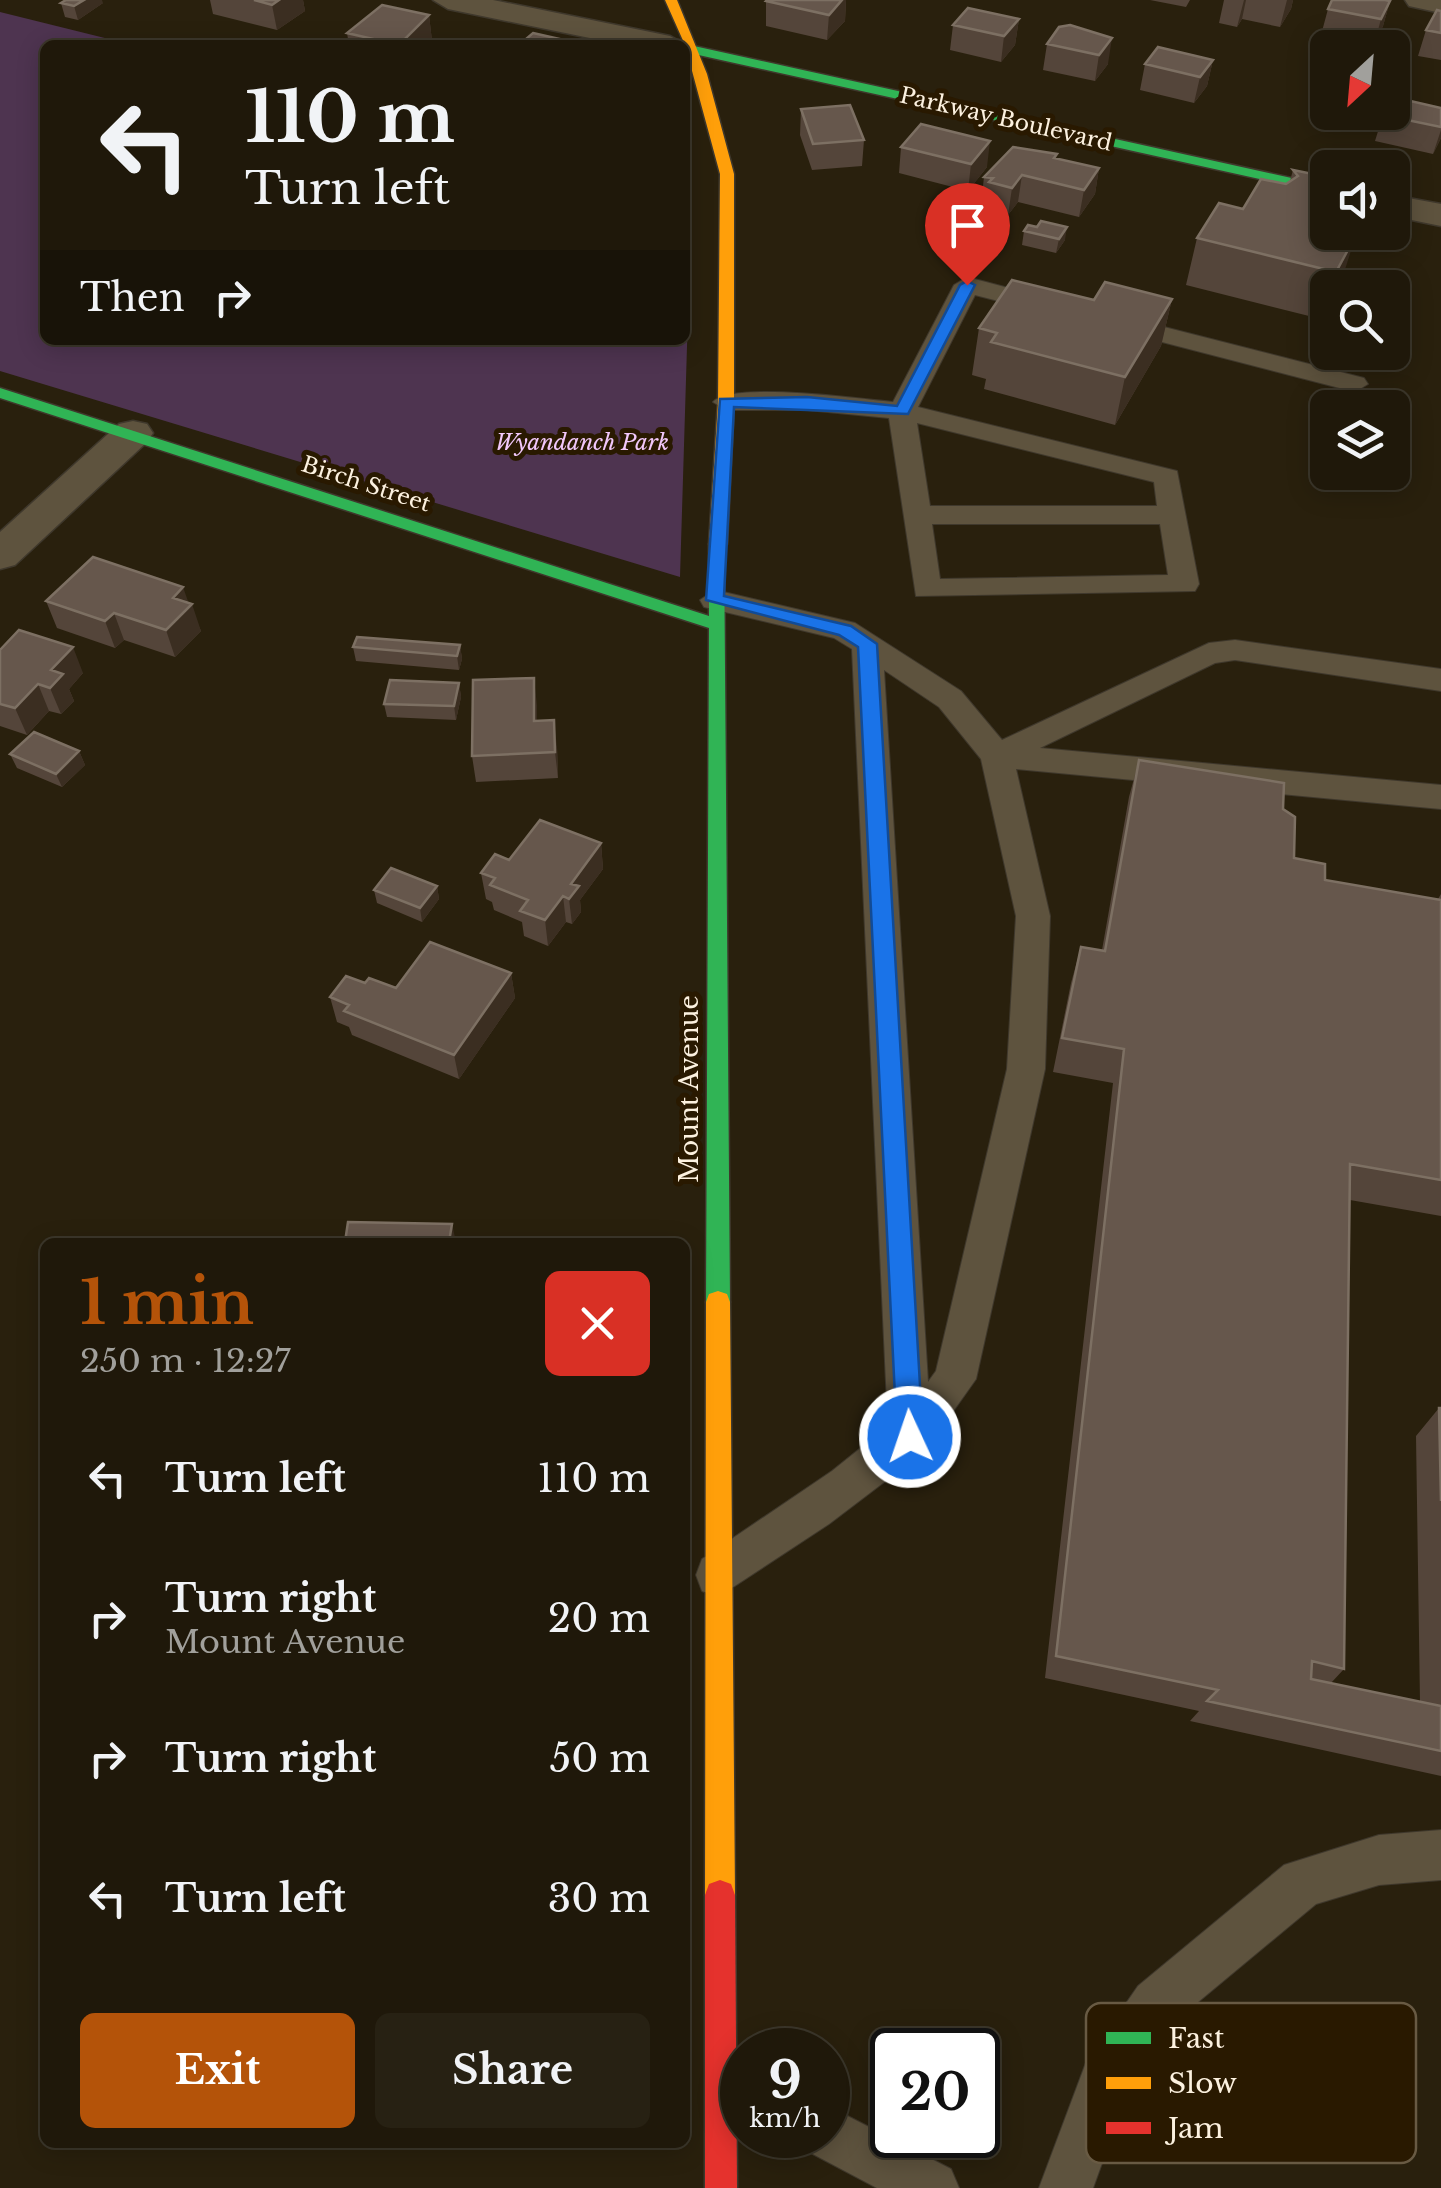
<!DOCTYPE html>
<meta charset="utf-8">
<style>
:root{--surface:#1f180a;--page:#272113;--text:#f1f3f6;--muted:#a1a09c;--line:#3c372b;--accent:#b45309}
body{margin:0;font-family:"Libre Baskerville",serif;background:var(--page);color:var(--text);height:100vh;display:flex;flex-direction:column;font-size:38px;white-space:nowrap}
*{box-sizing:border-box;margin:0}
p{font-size:32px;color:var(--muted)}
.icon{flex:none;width:55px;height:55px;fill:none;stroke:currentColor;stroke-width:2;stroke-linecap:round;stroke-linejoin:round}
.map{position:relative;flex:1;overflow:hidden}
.side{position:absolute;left:40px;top:1238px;width:650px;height:910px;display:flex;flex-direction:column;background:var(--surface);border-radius:15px;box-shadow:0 5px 25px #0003,0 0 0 2px var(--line)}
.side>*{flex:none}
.banner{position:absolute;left:40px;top:40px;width:650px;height:305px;border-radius:15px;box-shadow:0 5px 25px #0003,0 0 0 2px var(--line);background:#1f180a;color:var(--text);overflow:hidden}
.needle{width:65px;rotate:206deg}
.tools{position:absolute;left:1310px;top:30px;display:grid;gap:20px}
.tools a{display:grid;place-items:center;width:100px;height:100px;border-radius:15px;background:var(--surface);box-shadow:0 5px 25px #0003,0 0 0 2px var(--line);font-size:50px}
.speed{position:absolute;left:720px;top:2028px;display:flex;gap:20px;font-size:50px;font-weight:700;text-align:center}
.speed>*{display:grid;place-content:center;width:130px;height:130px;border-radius:50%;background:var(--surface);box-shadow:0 5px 25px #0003,0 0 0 2px var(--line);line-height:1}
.speed small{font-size:25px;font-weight:400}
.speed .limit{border:5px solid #111;border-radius:15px;background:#fff;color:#111}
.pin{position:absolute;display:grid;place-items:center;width:85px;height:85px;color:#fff;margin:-102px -42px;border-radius:50% 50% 50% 0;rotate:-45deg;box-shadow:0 0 10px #0007}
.pin .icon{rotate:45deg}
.me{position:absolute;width:110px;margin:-55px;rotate:357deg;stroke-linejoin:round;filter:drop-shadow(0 0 8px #0008)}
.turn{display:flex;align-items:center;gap:35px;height:210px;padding:0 40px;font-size:45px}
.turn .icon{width:130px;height:130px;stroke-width:2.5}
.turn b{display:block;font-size:70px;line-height:85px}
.then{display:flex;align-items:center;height:95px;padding:0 40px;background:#0003;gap:20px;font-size:38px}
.round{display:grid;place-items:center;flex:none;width:105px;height:105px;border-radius:15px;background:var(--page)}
.summary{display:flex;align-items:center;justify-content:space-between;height:170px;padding:0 40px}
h1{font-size:60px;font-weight:700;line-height:75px;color:var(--accent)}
.action{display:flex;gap:20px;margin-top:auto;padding:20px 40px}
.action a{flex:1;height:115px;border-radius:15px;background:var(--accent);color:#fff;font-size:40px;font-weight:700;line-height:115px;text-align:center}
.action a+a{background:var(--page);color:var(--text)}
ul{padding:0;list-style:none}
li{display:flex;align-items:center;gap:30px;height:140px;padding:0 40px}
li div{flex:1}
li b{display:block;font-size:38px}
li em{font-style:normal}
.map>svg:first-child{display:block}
.green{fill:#4e3450}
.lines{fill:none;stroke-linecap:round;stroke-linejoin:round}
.lane-casing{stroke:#3f382c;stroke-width:2}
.street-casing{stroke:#3f382c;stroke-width:3}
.fast-casing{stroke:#3f382c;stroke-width:3}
.slow-casing{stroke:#3f382c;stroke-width:3}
.jam-casing{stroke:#3f382c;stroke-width:3}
.lane{fill:#5e533e;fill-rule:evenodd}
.street{fill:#5e533e;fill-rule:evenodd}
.fast{fill:#30b455;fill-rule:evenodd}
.slow{fill:#ff9f0a;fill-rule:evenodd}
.jam{fill:#e5322d;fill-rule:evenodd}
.wall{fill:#54453a}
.shaded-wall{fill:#3b2e21}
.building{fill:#66574c;stroke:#7d7063;stroke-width:2.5}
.route{fill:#1a73e8;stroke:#114b97;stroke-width:2.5}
.labels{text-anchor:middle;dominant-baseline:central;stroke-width:10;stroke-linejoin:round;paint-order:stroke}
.far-street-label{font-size:22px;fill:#fcf1df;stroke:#291900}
.far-park-label{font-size:22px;font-style:italic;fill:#f2c8fb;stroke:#291900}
.street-label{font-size:25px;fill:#fcf1df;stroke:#291900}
.key{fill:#291900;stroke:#685a43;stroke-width:2.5}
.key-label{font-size:28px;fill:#fcf1df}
</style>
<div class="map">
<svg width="1441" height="2188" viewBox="0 0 1441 2188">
<rect width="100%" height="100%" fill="#29200d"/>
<path class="green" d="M0,12L133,45H45V340H685V180L692,182L680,577L0,371Z"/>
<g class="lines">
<g class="lane-casing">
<path id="lane" d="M967,277L1058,301L1062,306L1049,314L975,295L918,407L1177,471L1199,584L1195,591L916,596L889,418L807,410H726L713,402C730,381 862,399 893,402L954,285ZM917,423L1154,482L1157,506H930ZM932,524H1160L1168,575L940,579Z
M1117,315L1364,378L1368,384L1355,392L1108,328L1104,323L1108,318Z
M715,590L855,623L961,691L1002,740L1209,643L1235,640L1441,669V691L1235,660L1215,663L1040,748L1441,785V809L1016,769L1050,916L1045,1069L976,1379L925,1451L829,1524L718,1597L702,1591L696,1575L702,1559L832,1471L888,1426L852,649L834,638L704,607L700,600ZM884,670L939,707L981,759L1016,916L1007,1069L936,1371L928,1382Z
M1441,1830V1880L1379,1885L1316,1904L1174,2022L1127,2094L1093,2188H1039L1087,2060L1138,1986L1284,1865L1379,1835Z
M828,2106L951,2169L959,2188H877L809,2152L802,2135H828Z"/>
</g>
<g class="street-casing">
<path id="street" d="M433,0H493L670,36L686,45H624L448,9Z
M1405,0H1441V13L1409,6Z
M1392,195L1441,204V226L1392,216Z
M133,421L147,424L153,433L147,442L15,565L0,569V532L119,424Z"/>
</g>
<g class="fast-casing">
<path id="fast" d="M685,44L1328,186V194L685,52V45H681Z
M0,388L709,616V544L712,540H724L730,1302L727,1310L718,1313L709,1310L706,1302L709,628L0,398Z"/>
</g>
<g class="slow-casing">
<path id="slow" d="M665,0H677L707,74L734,174V402L727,544L718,550L709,544L718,402L720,174L685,45Z
M718,1291L727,1294L730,1302L735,1895L731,1906L720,1910L709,1906L705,1895L706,1302L709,1294Z"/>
</g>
<g class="jam-casing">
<path id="jam" d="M720,1880L731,1884L735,1895L737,2188H705V1895L709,1884Z"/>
</g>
<use href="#lane" class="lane"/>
<use href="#street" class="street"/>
<use href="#fast" class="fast"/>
<use href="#slow" class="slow"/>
<use href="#jam" class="jam"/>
</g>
<path class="wall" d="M210,0H303L305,11L277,30L213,14Z
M846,0L845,21L827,40L766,26V1Z
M1150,0H1190L1186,7Z
M1224,0H1293L1291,9L1280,27L1242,19L1237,27L1219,23Z
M1390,1L1383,26L1374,45L1321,35L1328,9Z
M61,3H103L78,20L65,17Z
M1441,11V60L1418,56L1426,30Z
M429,15L432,41L428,45H349L347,33Z
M1019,19L1015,45L1001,62L950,50L953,25Z
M1070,25L1108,64L1095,81L1043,70L1047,44Z
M1213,60L1207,86L1194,103L1140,90L1145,64Z
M1441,108V138L1433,154L1375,141L1384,112Z
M801,109L864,140L862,166L812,170L800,135Z
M901,147L987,167L968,191L899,173Z
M1057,154L1056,158L1099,168L1095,194L1079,217L1018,202L1008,215L986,209L987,204L981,203L984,177Z
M1293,170L1328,177L1326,193L1328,232L1352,234L1341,282L1338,288H1328V307L1321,319L1186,285L1197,238L1290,181Z
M1024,231L1065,240L1056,253L1022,245Z
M1172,299L1161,346L1115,425L984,389L986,379L972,375L979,328L1094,300Z
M46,601L188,603L201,631L175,657L124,640L115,648L57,628Z
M460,645L462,659L459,670L356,661L353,647Z
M0,650L83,673L69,689L74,701L61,714L49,711L27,735L0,726Z
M534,678L537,721L557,747L558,778L476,782L472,756Z
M459,683L461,697L456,720L387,717L384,704Z
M79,751L85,765L62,787L17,768L10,754Z
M1139,760L1283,809L1294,858L1325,880L1438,899L1441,894V1216L1350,1200L1344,1669L1331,1683L1420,1702L1416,1436L1439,1408H1441V1776L1190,1721L1199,1711L1045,1678L1113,1083L1053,1072L1071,983L1081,947L1102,950L1129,797Z
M601,843L603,869L580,900L581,912L572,924L566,922L548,946L524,936L522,922L494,910L492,902L486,899L481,873L509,860Z
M437,886L439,899L422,922L377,903L374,890Z
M511,973L515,998L459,1079L352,1035L349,1027L337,1022L330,997L365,983L396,988Z"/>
<path class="shaded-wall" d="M84,0H102L103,3L78,20L74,6Z
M279,0H303L305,11L277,30L272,5Z
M842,0H846L845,21L827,40L829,15Z
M1244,0H1246L1242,19L1237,27Z
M1287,0H1293L1291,9L1280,27Z
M1390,1L1383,26L1374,45L1381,19Z
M429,15L432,41L428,45H399Z
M1019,19L1015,45L1001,62L1004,36Z
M1112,38L1108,64L1095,81L1099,55Z
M1213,60L1207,86L1194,103L1200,77Z
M1441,130V138L1433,154Z
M990,141L987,167L968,191L971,164Z
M1099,168L1095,194L1079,217L1084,190Z
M1022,175L1018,202L1008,215L1012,188Z
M1328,178V186L1317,224L1320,180Z
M1067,227L1065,240L1056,253L1059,239Z
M1356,235L1341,282L1338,288H1331L1336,272Z
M1172,299L1161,346L1115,425L1125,377Z
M183,587L190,607L192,604L201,631L175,657L166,630L173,598Z
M114,613L124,640L115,648L105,621Z
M460,645L462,659L459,670L457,656Z
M73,647L83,673L69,689L74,701L61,714L50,688L51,670Z
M534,678L537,705V748L534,721Z
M459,683L461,697L456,720L454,706Z
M38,684L49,711L27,735L15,708Z
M554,720L557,747L558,778L555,752Z
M79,751L85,765L62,787L56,774Z
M601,843L603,869L580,900L581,912L572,924L569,899L571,884Z
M437,886L439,899L422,922L420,908Z
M563,896L566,922L548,946L545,920Z
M511,973L515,998L459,1079L454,1055Z
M452,1224L456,1242H449Z"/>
<path class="building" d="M66,0H84L74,6L61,3Z
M254,0H279L272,5Z
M767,0H842L829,15L766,1Z
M1332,0H1385L1390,1L1381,19L1328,9Z
M382,5L429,15L399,45L347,33Z
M968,8L1019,19L1004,36L953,25Z
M1437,10L1441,11V33L1426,30Z
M1070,25L1112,38L1099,55L1047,44L1059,27Z
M533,33L586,45H519Z
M1158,47L1213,60L1200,77L1145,64Z
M1393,97L1441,108V127L1383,115L1384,112H1392Z
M850,105L864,140L813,144L801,109Z
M921,124L990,141L971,164L901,147Z
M1013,147L1057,154L1054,158L1099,168L1084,190L1022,175L1012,188L989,182L993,178L984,177Z
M1293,170L1328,177L1320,180V191L1328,193V222L1325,227L1328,228V232H1346L1356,235L1336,272L1197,238L1219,203L1243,209L1261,179L1286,184L1298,176Z
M1041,221L1067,227L1059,239L1024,231L1028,225L1037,227Z
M1012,280L1094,300L1105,282L1172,299L1125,377L991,342L997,333L979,328Z
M93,557L183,587L173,598L192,604L166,630L114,613L105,621L46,601Z
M19,630L73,647L51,670L63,674L50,688L38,684L15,708L0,704V650Z
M357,637L460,645L457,656L353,647Z
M534,678V721L554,720L555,752L472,756L473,680Z
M390,680L459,683L454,706L384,704Z
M34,732L79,751L56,774L10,754Z
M1139,760L1284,783L1283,809L1295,817L1294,858L1325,864V880L1441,900V1180L1350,1164L1344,1669L1312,1661L1311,1679L1441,1706V1751L1207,1701L1218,1690L1056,1656L1124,1049L1062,1038L1081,947L1105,951Z
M540,820L601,843L571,884L579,886L569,899L563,896L545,920L520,911L528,900L490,885L495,878L481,873L495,854L509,860Z
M391,868L437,886L420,908L374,890Z
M430,942L511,973L454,1055L344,1011L349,1005L330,997L346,976L365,983L369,978L396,988Z
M348,1222L452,1224L449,1242H345Z
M1439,1408H1441V1501Z"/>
<path class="route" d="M967,281L975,285L908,414L734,407L724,596L851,626L877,644L923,1437L919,1446L910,1449L901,1446L897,1437L858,647L839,635L706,600L720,399L807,397L897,406L960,285Z"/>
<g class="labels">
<g class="far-street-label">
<text transform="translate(1006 119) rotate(13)">Parkway Boulevard</text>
<text transform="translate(366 484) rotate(18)">Birch Street</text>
</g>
<g class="far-park-label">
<text x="582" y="442">Wyandanch Park</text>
</g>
<g class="street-label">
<text transform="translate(689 1089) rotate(-90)">Mount Avenue</text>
</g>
</g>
<rect x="1086" y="2003" width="330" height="160" rx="15" class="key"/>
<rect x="1106" y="2032" width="45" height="12" fill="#30b455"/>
<rect x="1106" y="2077" width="45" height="12" fill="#ff9f0a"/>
<rect x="1106" y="2122" width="45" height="12" fill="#e5322d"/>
<g class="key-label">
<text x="1168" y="2048">Fast</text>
<text x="1168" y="2093">Slow</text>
<text x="1168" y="2138">Jam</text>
</g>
</svg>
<div class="tools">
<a><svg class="needle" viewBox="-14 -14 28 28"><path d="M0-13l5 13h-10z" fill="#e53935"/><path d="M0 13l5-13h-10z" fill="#a1a09c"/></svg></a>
<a><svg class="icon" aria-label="sound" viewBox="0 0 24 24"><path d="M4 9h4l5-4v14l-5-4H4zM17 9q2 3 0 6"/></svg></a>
<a><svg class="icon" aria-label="search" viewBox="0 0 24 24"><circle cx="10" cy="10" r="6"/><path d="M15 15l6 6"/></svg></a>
<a><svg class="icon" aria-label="layers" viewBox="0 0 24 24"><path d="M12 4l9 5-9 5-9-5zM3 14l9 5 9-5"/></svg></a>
</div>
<div class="speed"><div>9<small>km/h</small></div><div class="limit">20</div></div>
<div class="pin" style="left:967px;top:285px;background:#d93025"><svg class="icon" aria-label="arrive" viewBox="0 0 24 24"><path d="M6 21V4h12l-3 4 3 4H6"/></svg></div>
<svg class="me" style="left:910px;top:1437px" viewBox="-20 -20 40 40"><circle r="17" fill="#1a73e8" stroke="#fff" stroke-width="3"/><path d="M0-11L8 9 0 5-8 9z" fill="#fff"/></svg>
<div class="banner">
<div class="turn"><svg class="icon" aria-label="left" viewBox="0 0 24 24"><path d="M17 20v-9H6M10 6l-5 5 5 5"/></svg><div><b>110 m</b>Turn left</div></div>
<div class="then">Then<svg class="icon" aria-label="right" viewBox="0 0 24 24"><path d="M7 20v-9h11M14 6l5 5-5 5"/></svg></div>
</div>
<section class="side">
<div class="summary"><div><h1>1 min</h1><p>250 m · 12:27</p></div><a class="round" style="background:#d93025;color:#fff"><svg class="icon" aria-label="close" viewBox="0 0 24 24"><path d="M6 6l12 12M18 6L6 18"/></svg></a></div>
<ul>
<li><svg class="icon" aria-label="left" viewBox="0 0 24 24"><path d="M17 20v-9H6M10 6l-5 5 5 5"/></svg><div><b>Turn left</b></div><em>110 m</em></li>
<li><svg class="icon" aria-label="right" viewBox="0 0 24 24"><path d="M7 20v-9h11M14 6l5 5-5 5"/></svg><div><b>Turn right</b><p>Mount Avenue</p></div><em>20 m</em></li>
<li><svg class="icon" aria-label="right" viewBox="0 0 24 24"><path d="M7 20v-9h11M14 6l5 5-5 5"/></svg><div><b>Turn right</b></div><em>50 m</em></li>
<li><svg class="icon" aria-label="left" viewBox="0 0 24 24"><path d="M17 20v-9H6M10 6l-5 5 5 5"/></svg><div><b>Turn left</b></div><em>30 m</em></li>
</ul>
<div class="action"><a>Exit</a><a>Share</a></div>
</section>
</div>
